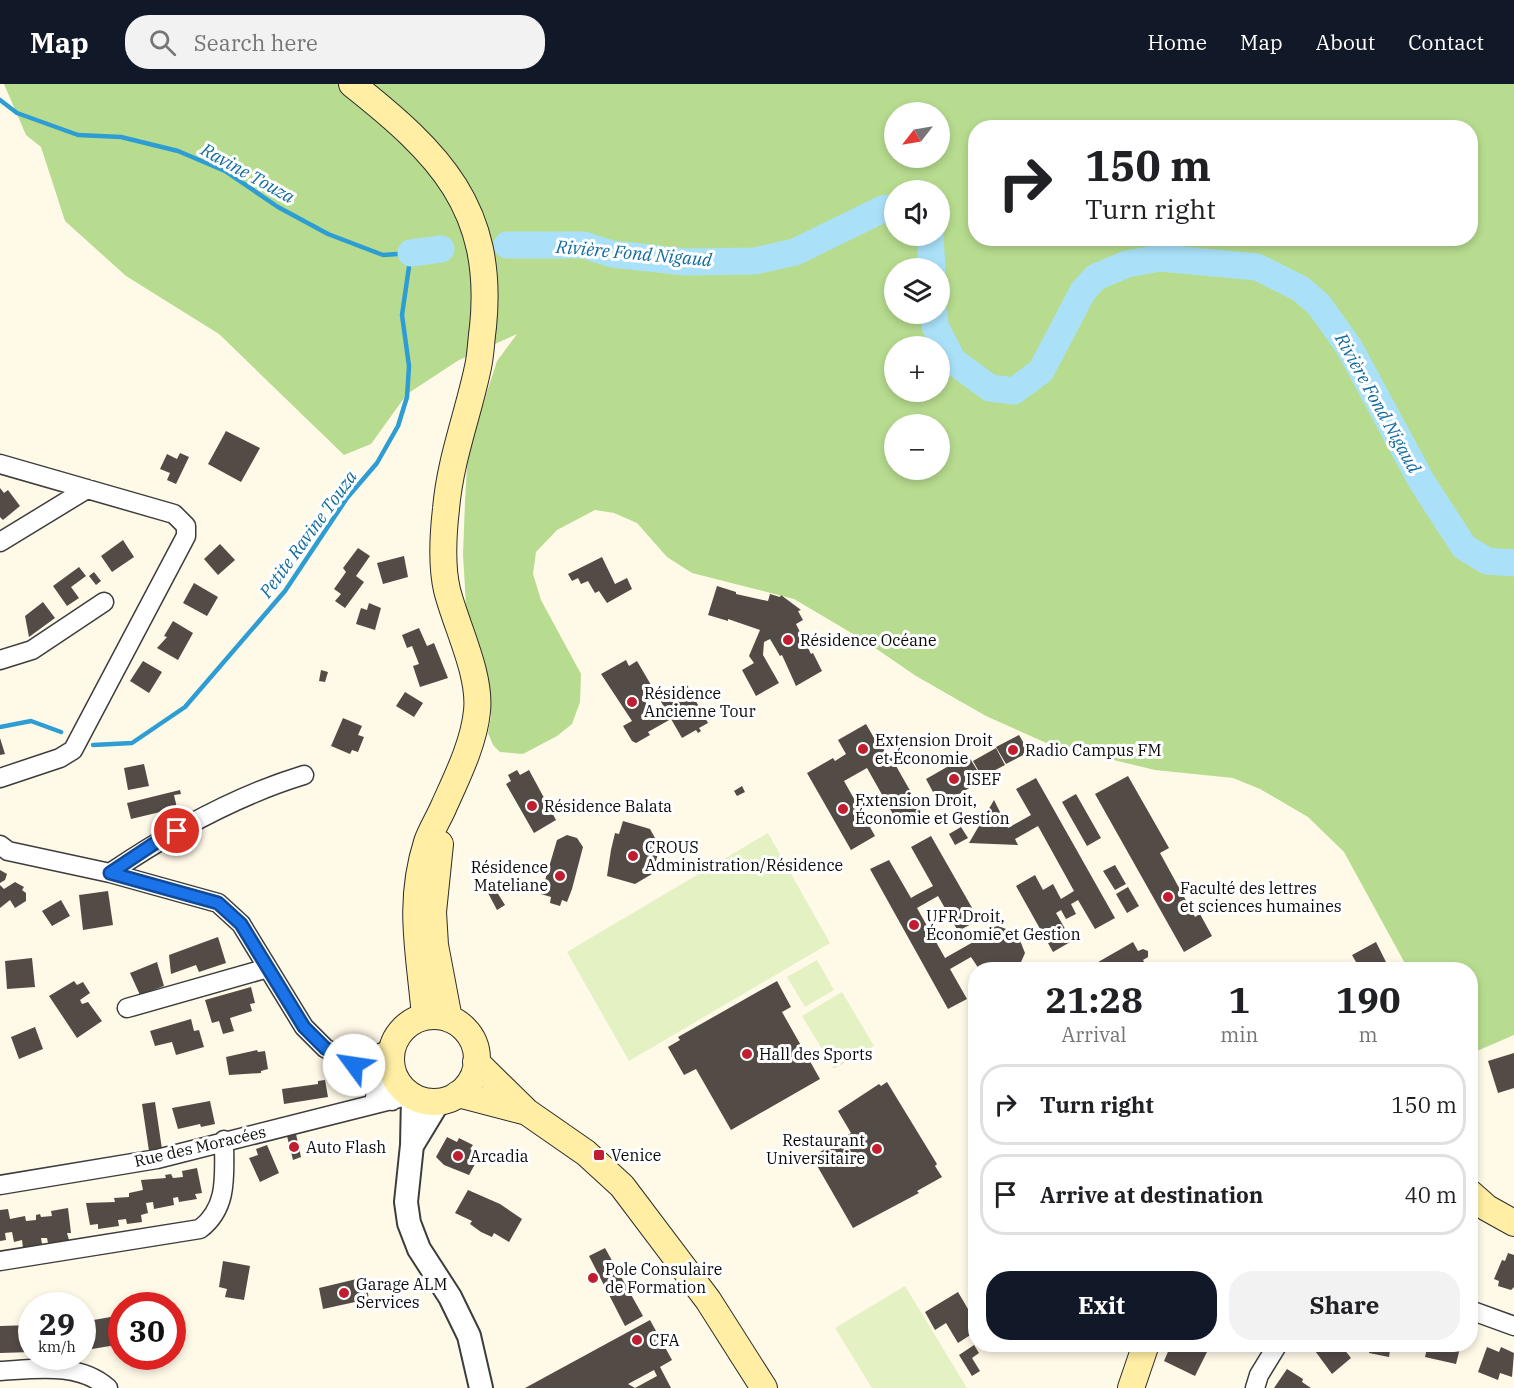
<!DOCTYPE html>
<meta charset="utf-8">
<style>
:root{--surface:#fff;--page:#f2f2f2;--text:#202124;--muted:#757577;--line:#e0e0e0;--accent:#111827}
body{margin:0;font-family:"IBM Plex Serif",serif;background:var(--page);color:var(--text);height:100vh;display:flex;flex-direction:column;font-size:22px;white-space:nowrap}
*{box-sizing:border-box;margin:0}
p{font-size:20px;color:var(--muted)}
.icon{flex:none;width:33px;height:33px;fill:none;stroke:currentColor;stroke-width:2;stroke-linecap:round;stroke-linejoin:round}
.map{position:relative;flex:1;overflow:hidden}
.side{position:absolute;left:968px;top:878px;width:510px;height:390px;display:flex;flex-direction:column;background:var(--surface);border-radius:24px;box-shadow:0 3px 9px #0003}
.side>*{flex:none}
.top-card{position:absolute;left:968px;top:36px;width:510px;height:126px;border-radius:24px;box-shadow:0 3px 9px #0003;background:#fff;color:var(--text);overflow:hidden}
.needle{width:39px;rotate:239deg}
.fabs{position:absolute;left:884px;top:18px;display:grid;gap:12px}
.fabs a{display:grid;place-items:center;width:66px;height:66px;border-radius:50%;background:var(--surface);box-shadow:0 3px 9px #0003;font-size:30px}
.speed{position:absolute;left:18px;top:1208px;display:flex;gap:12px;font-size:30px;font-weight:700;text-align:center}
.speed>*{display:grid;place-content:center;width:78px;height:78px;border-radius:50%;background:var(--surface);box-shadow:0 3px 9px #0003;line-height:1}
.speed small{font-size:15px;font-weight:400}
.speed .limit{border:9px solid #d22;background:#fff;color:#111}
.pin{position:absolute;display:grid;place-items:center;width:51px;height:51px;color:#fff;margin:-26px;border:3px solid #fff;border-radius:50%;box-shadow:0 2px 6px #0007}
.me{position:absolute;width:66px;margin:-33px;rotate:301deg;stroke-linejoin:round;filter:drop-shadow(0 0 4px #0008)}
.turn{display:flex;align-items:center;gap:21px;height:126px;padding:0 18px;font-size:27px}
.turn .icon{width:78px;height:78px;stroke-width:2.5}
.turn b{display:block;font-size:42px;line-height:51px}
.eta{display:flex;justify-content:space-evenly;align-items:center;height:102px;text-align:center}
.eta b{font-size:36px;font-weight:700;line-height:42px}
.action{display:flex;gap:12px;margin-top:auto;padding:12px 18px}
.action a{flex:1;height:69px;border-radius:24px;background:var(--accent);color:#fff;font-size:24px;font-weight:700;line-height:69px;text-align:center}
.action a+a{background:var(--page);color:var(--text)}
ul{padding:0;list-style:none}
li{display:flex;align-items:center;gap:18px;height:81px;margin:0 12px 9px;padding:0 6px;border:3px solid var(--line);border-radius:24px}
li div{flex:1}
li b{display:block;font-size:22px}
li em{font-style:normal}
header{display:flex;align-items:center;gap:36px;box-sizing:border-box;height:84px;padding:0 30px;background:var(--accent);color:#fff}
header strong{font-size:28px}
nav{display:flex;gap:33px;margin-inline-start:auto;font-size:21px}
.search{width:420px;height:54px;background:var(--page);display:flex;align-items:center;gap:15px;box-sizing:border-box;padding:0 21px;border-radius:24px;color:var(--muted);font-size:22px}
.map>svg:first-child{display:block}
.forest{fill:#b7dc8f;fill-rule:evenodd}
.pitch{fill:#e4f1c3}
.lines{fill:none;stroke-linecap:round;stroke-linejoin:round}
.stream{stroke:#2e9dd3;stroke-width:4.5}
.river{stroke:#aae1f9;stroke-width:27}
.building{fill:#534b46;fill-rule:evenodd}
.minor-casing{stroke:#3d3d3d;stroke-width:21}
.tertiary-casing{stroke:#3d3d3d;stroke-width:26}
.secondary-casing{stroke:#2c2c2c;stroke-width:28}
.minor{stroke:#fff;stroke-width:18}
.tertiary{stroke:#fff;stroke-width:22}
.secondary{stroke:#ffeea3;stroke-width:26}
.route-casing{stroke:#114b97;stroke-width:15}
.route{stroke:#1a73e8;stroke-width:10}
.poi-dot{fill:#c01d30;stroke:#fff;stroke-width:2}
.labels{text-anchor:middle;dominant-baseline:central;stroke-width:6;stroke-linejoin:round;paint-order:stroke}
.poi-label{font-size:16px;fill:#0a0a0a;stroke:#fff;text-anchor:start}
.street-label{font-size:16px;fill:#0a0a0a;stroke:#fff}
.water-label{font-size:18px;font-style:italic;fill:#0f6ba0;stroke:#fff}
</style>
<header>
<strong>Map</strong>
<div class="search"><svg class="icon" aria-label="search" viewBox="0 0 24 24"><circle cx="10" cy="10" r="6"/><path d="M15 15l6 6"/></svg>Search here</div>
<nav><a>Home</a><a>Map</a><a>About</a><a>Contact</a></nav>
</header>
<div class="map">
<svg width="1514" height="1304" viewBox="0 0 1514 1304">
<rect width="100%" height="100%" fill="#fff9e8"/>
<path class="forest" d="M4,0H1514V951L1470,970V885H1408L1344,768L1308,733L1260,705L1233,694L1155,686L1051,661L986,632L916,592L865,557L794,515L692,489L667,473L637,439L614,429L595,426L557,446L536,468L533,490L541,516L581,590L580,618L572,640L557,652L523,670L500,668L493,661L488,649L491,633L490,607L466,520L463,471L465,418L468,366L497,277L517,250L459,276L407,310L371,360L344,371L219,250L126,192L65,137L41,63L26,51ZM894,28H939V74H894ZM975,44H1470V154H975ZM894,106H939V152H894ZM894,184H939V230H894ZM894,262H939V308H894ZM894,340H939V386H894Z"/>
<path class="pitch" d="M768,749L830,859L629,977L567,868Z
M817,876L834,906L805,923L787,893Z
M842,908L874,962L834,985L802,932Z
M905,1202L967,1304H872L835,1244Z"/>
<g class="lines">
<path class="stream" d="M0,16L17,29L78,51L121,53L178,67L225,87L278,123L328,150L383,171L411,169L402,231L409,282L407,313L398,342L377,379L347,414L285,507L185,623L132,659L93,661
M0,643L31,637L61,648"/>
<path class="river" d="M930,152L932,184
M507,161H584L612,170L685,178L755,177L795,168L883,125L894,124
M411,169L441,165
M934,230L935,242L953,277L990,304L1014,307L1041,287L1083,207L1096,193L1127,180L1160,174L1257,183L1301,205L1319,221L1349,263L1422,398L1464,463L1487,477L1514,479"/>
</g>
<path class="building" d="M226,347L260,364L241,398L208,380Z
M180,369L189,373L176,400L167,396L170,389L160,385L167,370L177,375Z
M0,404L4,409L8,406L20,422L3,436L0,433Z
M123,456L134,473L112,488L101,472Z
M220,460L235,476L218,491L204,475Z
M358,464L370,472L356,492L364,498L345,524L335,517L341,510L334,505L346,488L343,484Z
M404,472L408,493L383,500L377,479Z
M602,473L615,500L627,494L632,505L607,519L599,507L595,509L588,497L581,500L578,494L572,497L568,490Z
M79,483L86,492L71,503L79,514L67,522L53,502Z
M94,488L101,497L96,501L89,492Z
M194,499L218,513L207,532L183,519Z
M717,502L736,508V510L768,517L770,510L780,513L781,511L801,526L798,527L803,536L796,540L811,570L813,569L822,587L796,602L782,571L780,572L770,555L764,558L763,571L779,599L756,612L742,586L754,579L749,572L760,546L728,535V537L708,531Z
M43,518L55,534L29,553L25,532Z
M369,519L381,524L375,546L356,540L361,524L367,526Z
M173,537L193,549L178,576L157,564L167,553L164,552Z
M419,544L427,562L434,559L448,594L420,603L413,582L419,580L412,562L407,564L402,551Z
M626,576L629,582L637,577L654,606L642,612L655,635L667,628L660,616L669,611L668,609L687,601L708,639L699,644L701,647L698,649L696,646L682,654L671,635L648,648L650,651L636,659L632,657L623,642L632,637L601,590Z
M143,577L162,588L149,609L130,597Z
M321,586L328,588L325,598L319,597Z
M405,608L423,619L414,633L396,622Z
M343,634L362,642L358,651L364,653L358,668L352,666L350,670L331,662Z
M866,640L877,659L879,658L889,674L891,673L921,726L898,739L867,684L844,697L875,752L851,766L807,689L833,674L835,677L846,670L838,656Z
M1019,651L1029,668L1006,680L996,663Z
M0,654L5,670L0,671Z
M996,664L1005,681L982,693L973,677Z
M968,671L983,696L940,721L926,695Z
M144,680L149,702L128,706L124,684Z
M517,686L520,691L529,686L556,736L534,749L506,700L511,697L508,691Z
M1128,692L1169,764L1160,769L1195,833L1200,830L1212,852L1184,868L1095,710Z
M1036,694L1115,834L1095,845L1078,816L1073,819L1071,820L1076,830L1066,835L1061,826L1056,829L1072,857L1053,868L1016,802L1035,791L1043,806L1053,800L1061,815L1074,807L1038,742L1015,755L1018,761L969,759L994,716L1008,744L1031,731L1016,705Z
M742,702L745,708L737,712L734,707Z
M180,706L181,710L174,711L177,724L131,735L127,719Z
M1076,710L1101,754L1087,762L1062,718Z
M623,737L650,745L660,763L652,790L635,800L607,792L611,766L615,749L619,750Z
M961,743L968,754L955,761L949,750Z
M567,751L577,754L583,763L572,805L567,818L562,816L560,822L550,819L551,813L541,810L557,756Z
M931,752L979,836L958,847L938,812L917,824L945,874L975,857L986,845L998,842L1017,849L1025,869L1018,885H979L971,873L950,885L967,915L948,925L870,785L889,776L911,814L916,811L933,802L911,763Z
M1115,781L1126,800L1115,806L1103,787Z
M0,786L7,790L5,796L0,799Z
M15,798L24,803L22,806L26,809V817L15,824L10,816L0,824V801L4,805Z
M1128,803L1139,822L1127,829L1116,810Z
M495,805L505,821L497,826L488,809Z
M108,807L113,841L83,846L79,811Z
M61,816L70,832L52,842L42,827Z
M218,853L226,879L199,888L196,881L171,890L169,871Z
M1133,858L1138,867L1143,865L1148,867V873L1143,876L1148,885H1086Z
M1376,858L1388,882L1360,885L1352,871Z
M32,874L35,903L7,905L5,877Z
M157,878L164,902L140,911L130,889Z
M74,897L77,901L83,898L90,909L80,916L82,920L88,918L102,937L77,954L49,912Z
M777,897L791,923L782,928L820,995L731,1046L696,985L684,991L668,963L680,956L678,953Z
M251,903L255,919L250,920L252,927L230,934L234,947L223,950L219,937L212,939L205,916Z
M191,935L194,947L199,946L204,963L176,971L172,958L155,962L150,947Z
M35,943L43,965L19,975L11,953Z
M257,966L258,968L265,967L268,985L261,987V989L229,991L226,973Z
M1514,969V1004L1498,1009L1488,977Z
M325,996L328,1013L284,1020L282,1005L318,1000V997Z
M887,998L937,1080L935,1082L942,1093L917,1107L919,1109L853,1144L812,1073L851,1049L838,1027L879,1000L881,1002Z
M210,1017L215,1040L201,1043L200,1040L178,1045L172,1024Z
M155,1018L162,1065L149,1067L142,1020Z
M296,1050L301,1073L293,1076L287,1052Z
M447,1053L457,1058L459,1054L473,1061L470,1065L480,1071L469,1091L444,1081L436,1073Z
M267,1061L279,1089L260,1098L249,1074L258,1071L256,1065Z
M197,1084L202,1109L195,1110L197,1115L179,1118L178,1113L173,1114L174,1121L154,1125L153,1118L146,1119L148,1129L141,1131L142,1138L127,1140L126,1135L118,1136L119,1142L98,1145V1140L90,1141L86,1119L115,1118L114,1114L129,1113V1109L143,1106L141,1096L166,1094L165,1091L171,1090L173,1094L183,1093L182,1087Z
M468,1106L500,1120L522,1135L509,1158L494,1149L492,1153L481,1148L470,1140L472,1137L455,1129Z
M68,1124L71,1149H67L69,1156L48,1159L47,1154H41L42,1160L23,1164L22,1156L14,1158L12,1148L5,1149L6,1156L0,1157V1126L8,1125L10,1135L25,1132L26,1137L36,1136V1131L40,1130L41,1133L52,1132L51,1127Z
M605,1164L643,1232L625,1242L589,1172Z
M1470,1168L1475,1170L1470,1183Z
M1508,1169L1514,1171V1203L1511,1206L1498,1202L1499,1197L1494,1195L1502,1176L1505,1177Z
M223,1177L250,1182L244,1216L225,1213L227,1205L219,1203Z
M365,1193L369,1215L323,1225L319,1204Z
M958,1208L968,1225L975,1222V1248L958,1259L946,1239L935,1246L925,1228Z
M122,1231V1260L92,1265L91,1261L85,1262L82,1238Z
M650,1236L672,1276L660,1283L671,1304H525ZM654,1286L657,1292L635,1304L628,1300Z
M32,1241V1268L0,1269V1242Z
M1178,1260H1195L1208,1266L1195,1292L1164,1277L1170,1263L1175,1266Z
M1310,1260H1340L1351,1274L1332,1290Z
M1364,1260H1391L1389,1273L1369,1269L1370,1266L1363,1265Z
M1428,1260H1461L1456,1280L1425,1273Z
M974,1261L979,1269L972,1274L980,1287L972,1292L959,1271Z
M1487,1263L1499,1268L1501,1263L1514,1269L1512,1293L1500,1289L1498,1296L1478,1288Z
M1287,1285L1303,1295L1302,1298L1311,1304H1274Z"/>
<g class="lines">
<g class="minor-casing">
<path id="minor" d="M0,380L174,430L186,442V452L73,666L60,674L0,694
M0,458L87,405
M0,576L32,566L104,518
M0,761L8,767L110,789L218,819L241,840L304,943L325,964L354,981L392,1017
M110,789C169,749 235,712 304,691
M127,924L268,884
M354,981L392,964
M375,1013L381,1006L391,983
M0,1101L157,1075L399,1014
M0,1177L200,1145C229,1123 224,1090 224,1056
M1470,1226L1514,1242
M0,1287C36,1285 79,1278 108,1304
M1255,1304L1259,1291L1278,1260"/>
</g>
<g class="tertiary-casing">
<path id="tertiary" d="M413,1012L412,1061L406,1118L409,1139L419,1165L450,1213L469,1252L481,1304
M413,1060L439,1017"/>
</g>
<g class="secondary-casing">
<path id="secondary" d="M352,0C439,69 495,124 483,243C481,256 481,270 478,283C468,331 450,376 446,425C443,451 441,480 447,506C456,542 481,590 477,627C474,659 457,693 444,722C439,734 431,746 427,758C407,821 420,870 425,933
M440,760L433,828L435,861L449,935
M391 975a43 43 0 1 1 86 0a43 43 0 1 1-86 0Z
M476,978L527,1028L586,1069L622,1102L708,1216L764,1304
M458,1010L527,1028
M1470,1109L1487,1124L1514,1139
M1131,1304L1146,1260"/>
</g>
<use href="#minor" class="minor"/>
<use href="#tertiary" class="tertiary"/>
<use href="#secondary" class="secondary"/>
</g>
<g class="lines">
<g class="route-casing">
<path id="route" d="M177,747L158,757L110,789L218,819L241,840L304,943L325,964L354,981"/>
</g>
<use href="#route" class="route"/>
</g>
<g class="poi-dot">
<circle cx="788" cy="556" r="6"/>
<circle cx="632" cy="618" r="6"/>
<circle cx="863" cy="665" r="6"/>
<circle cx="1013" cy="666" r="6"/>
<circle cx="954" cy="695" r="6"/>
<circle cx="532" cy="722" r="6"/>
<circle cx="843" cy="725" r="6"/>
<circle cx="633" cy="772" r="6"/>
<circle cx="560" cy="792" r="6"/>
<circle cx="1168" cy="813" r="6"/>
<circle cx="914" cy="841" r="6"/>
<circle cx="747" cy="970" r="6"/>
<circle cx="294" cy="1063" r="6"/>
<circle cx="877" cy="1065" r="6"/>
<rect x="593" y="1065" width="12" height="12" rx="3"/>
<circle cx="458" cy="1072" r="6"/>
<circle cx="593" cy="1194" r="6"/>
<circle cx="344" cy="1209" r="6"/>
<circle cx="637" cy="1256" r="6"/>
</g>
<g class="labels">
<g class="poi-label">
<text x="800" y="556">Résidence Océane</text>
<text x="644" y="609">Résidence<tspan x="644" dy="18">Ancienne Tour</tspan></text>
<text x="875" y="656">Extension Droit<tspan x="875" dy="18">et Économie</tspan></text>
<text x="1025" y="666">Radio Campus FM</text>
<text x="966" y="695">ISEF</text>
<text x="855" y="716">Extension Droit,<tspan x="855" dy="18">Économie et Gestion</tspan></text>
<text x="544" y="722">Résidence Balata</text>
<text x="645" y="763">CROUS<tspan x="645" dy="18">Administration/Résidence</tspan></text>
<text x="548" y="783" text-anchor="end">Résidence<tspan x="548" dy="18">Mateliane</tspan></text>
<text x="1180" y="804">Faculté des lettres<tspan x="1180" dy="18">et sciences humaines</tspan></text>
<text x="926" y="832">UFR Droit,<tspan x="926" dy="18">Économie et Gestion</tspan></text>
<text x="759" y="970">Hall des Sports</text>
<text x="865" y="1056" text-anchor="end">Restaurant<tspan x="865" dy="18">Universitaire</tspan></text>
<text x="306" y="1063">Auto Flash</text>
<text x="611" y="1071">Venice</text>
<text x="470" y="1072">Arcadia</text>
<text x="605" y="1185">Pole Consulaire<tspan x="605" dy="18">de Formation</tspan></text>
<text x="356" y="1200">Garage ALM<tspan x="356" dy="18">Services</tspan></text>
<text x="649" y="1256">CFA</text>
</g>
<g class="street-label">
<text transform="translate(200 1062) rotate(-13)">Rue des Moracées</text>
</g>
<g class="water-label">
<text transform="translate(248 89) rotate(29)">Ravine Touza</text>
<text transform="translate(634 169) rotate(5)">Rivière Fond Nigaud</text>
<text transform="translate(1378 319) rotate(61)">Rivière Fond Nigaud</text>
<text transform="translate(308 450) rotate(-54)">Petite Ravine Touza</text>
</g>
</g>
</svg>
<div class="fabs">
<a><svg class="needle" viewBox="-14 -14 28 28"><path d="M0-13l5 13h-10z" fill="#e53935"/><path d="M0 13l5-13h-10z" fill="#757577"/></svg></a>
<a><svg class="icon" aria-label="sound" viewBox="0 0 24 24"><path d="M4 9h4l5-4v14l-5-4H4zM17 9q2 3 0 6"/></svg></a>
<a><svg class="icon" aria-label="layers" viewBox="0 0 24 24"><path d="M12 4l9 5-9 5-9-5zM3 14l9 5 9-5"/></svg></a>
<a>+</a>
<a>−</a>
</div>
<div class="speed"><div>29<small>km/h</small></div><div class="limit">30</div></div>
<div class="pin" style="left:177px;top:747px;background:#d93025"><svg class="icon" aria-label="arrive" viewBox="0 0 24 24"><path d="M6 21V4h12l-3 4 3 4H6"/></svg></div>
<svg class="me" style="left:354px;top:981px" viewBox="-20 -20 40 40"><circle r="19" fill="#fff"/><path d="M0-13L10 11 0 6-10 11z" fill="#1a73e8"/></svg>
<div class="top-card">
<div class="turn"><svg class="icon" aria-label="right" viewBox="0 0 24 24"><path d="M7 20v-9h11M14 6l5 5-5 5"/></svg><div><b>150 m</b>Turn right</div></div>
</div>
<section class="side">
<div class="eta">
<div><b>21:28</b><p>Arrival</p></div>
<div><b>1</b><p>min</p></div>
<div><b>190</b><p>m</p></div>
</div>
<ul>
<li><svg class="icon" aria-label="right" viewBox="0 0 24 24"><path d="M7 20v-9h11M14 6l5 5-5 5"/></svg><div><b>Turn right</b></div><em>150 m</em></li>
<li><svg class="icon" aria-label="arrive" viewBox="0 0 24 24"><path d="M6 21V4h12l-3 4 3 4H6"/></svg><div><b>Arrive at destination</b></div><em>40 m</em></li>
</ul>
<div class="action"><a>Exit</a><a>Share</a></div>
</section>
</div>
